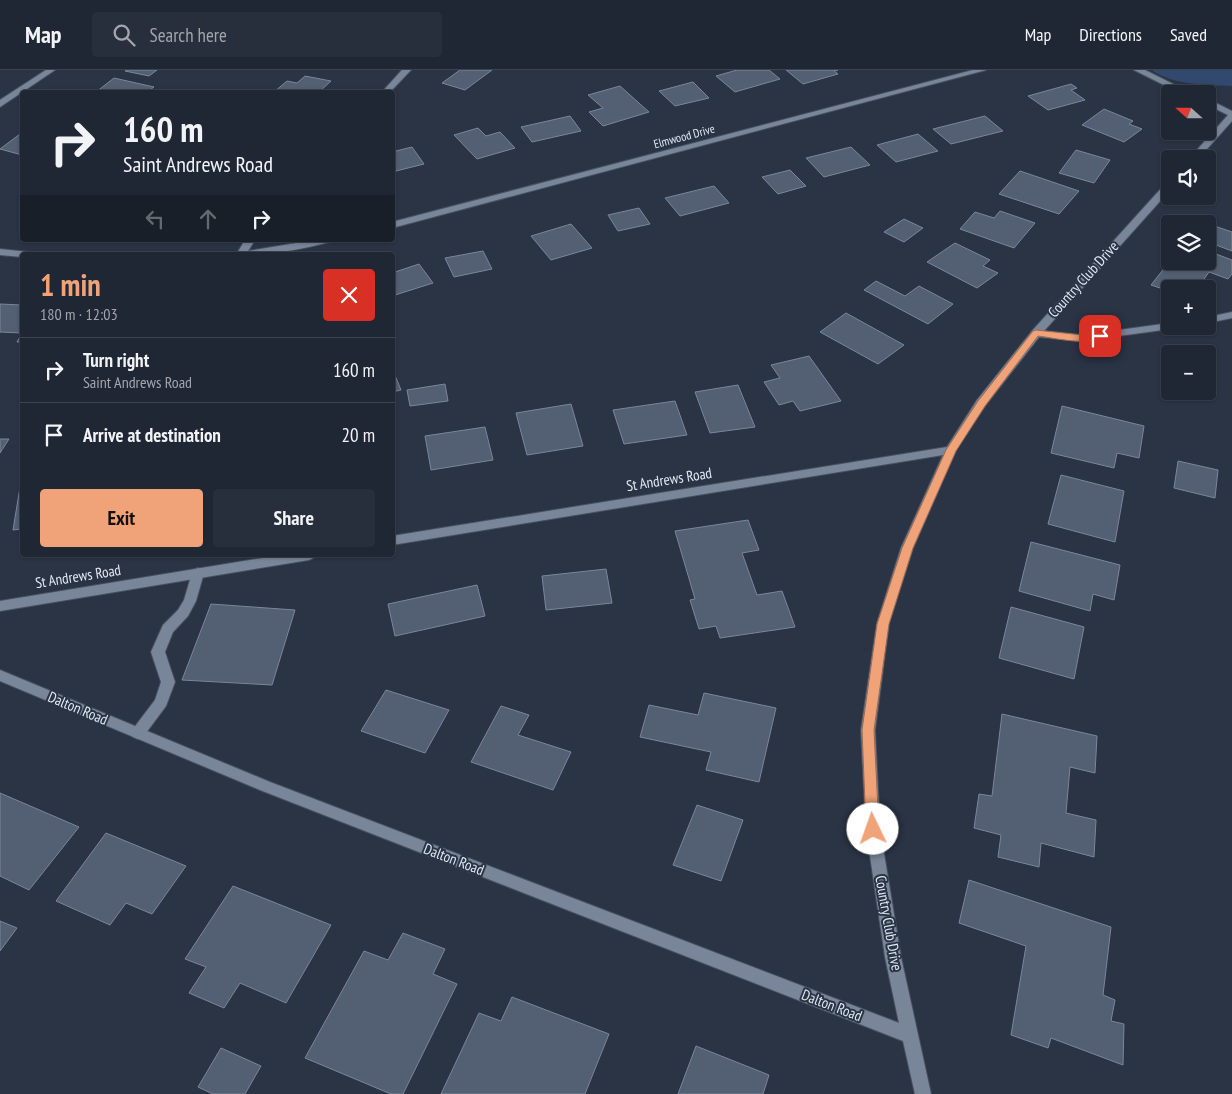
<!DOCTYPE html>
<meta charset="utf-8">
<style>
:root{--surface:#202734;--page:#282f3c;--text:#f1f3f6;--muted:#a2a5ac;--line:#3d444f;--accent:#f0a279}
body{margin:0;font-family:"PT Sans Narrow",sans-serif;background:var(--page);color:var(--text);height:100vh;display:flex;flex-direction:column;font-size:19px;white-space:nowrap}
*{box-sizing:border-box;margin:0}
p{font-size:16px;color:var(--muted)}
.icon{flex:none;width:28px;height:28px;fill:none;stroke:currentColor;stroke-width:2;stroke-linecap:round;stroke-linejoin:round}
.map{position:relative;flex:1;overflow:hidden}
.details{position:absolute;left:20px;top:182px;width:375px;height:305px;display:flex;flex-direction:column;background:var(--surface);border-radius:5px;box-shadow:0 1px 4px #0004,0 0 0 1px var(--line)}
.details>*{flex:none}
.banner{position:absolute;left:20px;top:20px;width:375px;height:152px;border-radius:5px;box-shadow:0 1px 4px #0004,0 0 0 1px var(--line);background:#202734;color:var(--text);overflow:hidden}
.needle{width:32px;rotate:291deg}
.tools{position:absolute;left:1161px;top:15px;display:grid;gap:10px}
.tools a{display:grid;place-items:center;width:55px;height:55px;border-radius:5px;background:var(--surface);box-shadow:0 1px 4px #0004,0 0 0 1px var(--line);font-size:25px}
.pin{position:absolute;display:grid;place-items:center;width:42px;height:42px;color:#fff;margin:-21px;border-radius:10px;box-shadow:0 2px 8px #0006}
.me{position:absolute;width:55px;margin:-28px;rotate:357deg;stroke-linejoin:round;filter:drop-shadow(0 0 4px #0008)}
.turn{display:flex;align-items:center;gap:18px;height:105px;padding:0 20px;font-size:22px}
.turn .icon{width:65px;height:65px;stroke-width:2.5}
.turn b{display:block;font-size:35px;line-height:42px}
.lanes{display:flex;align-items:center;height:48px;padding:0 20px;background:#0003;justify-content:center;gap:25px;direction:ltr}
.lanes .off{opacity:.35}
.round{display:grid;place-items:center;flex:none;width:52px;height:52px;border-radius:5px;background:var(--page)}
.headline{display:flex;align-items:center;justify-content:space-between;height:85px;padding:0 20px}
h1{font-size:30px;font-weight:800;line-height:38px;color:var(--accent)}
.cta{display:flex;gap:10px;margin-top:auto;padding:10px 20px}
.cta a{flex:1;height:58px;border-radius:5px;background:var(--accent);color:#111;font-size:20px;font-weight:800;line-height:58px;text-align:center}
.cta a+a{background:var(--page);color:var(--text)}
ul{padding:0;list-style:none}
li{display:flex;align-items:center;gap:15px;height:65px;padding:0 20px;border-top:1px solid var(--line)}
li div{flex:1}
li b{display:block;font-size:19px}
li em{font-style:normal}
header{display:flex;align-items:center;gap:30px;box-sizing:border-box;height:70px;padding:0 25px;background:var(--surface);border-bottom:1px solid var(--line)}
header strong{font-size:24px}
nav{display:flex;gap:28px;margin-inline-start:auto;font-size:18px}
.search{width:350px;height:45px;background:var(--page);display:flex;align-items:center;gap:12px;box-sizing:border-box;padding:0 18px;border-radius:5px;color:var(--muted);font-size:19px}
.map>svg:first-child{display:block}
.green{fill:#31496f}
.building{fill:#535f72;stroke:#7a879a}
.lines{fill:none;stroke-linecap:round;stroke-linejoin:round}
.service-casing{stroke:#47515e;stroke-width:2}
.minor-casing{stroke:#47515e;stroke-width:2}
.tertiary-casing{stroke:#47515e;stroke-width:2}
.service{fill:#79869a;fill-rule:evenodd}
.minor{fill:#79869a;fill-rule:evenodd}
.tertiary{fill:#79869a;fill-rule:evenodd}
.route{fill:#f0a279;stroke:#9c694f}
.labels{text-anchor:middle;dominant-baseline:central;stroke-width:4;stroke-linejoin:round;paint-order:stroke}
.far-street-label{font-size:12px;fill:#dfe7f1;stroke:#2a3445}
.street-label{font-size:15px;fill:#dfe7f1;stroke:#2a3445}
</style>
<header>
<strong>Map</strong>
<div class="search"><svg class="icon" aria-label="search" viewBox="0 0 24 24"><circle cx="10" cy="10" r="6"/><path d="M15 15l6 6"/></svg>Search here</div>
<nav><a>Map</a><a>Directions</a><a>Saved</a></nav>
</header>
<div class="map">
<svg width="1232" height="1024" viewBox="0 0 1232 1024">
<rect width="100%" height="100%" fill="#2a3445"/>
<path class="green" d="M1152,0H1232V16C1206,15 1173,15 1152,0Z"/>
<path class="building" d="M127,0H157L149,6L125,1Z
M460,0H492L465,20L442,13Z
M737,0H769L780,9L735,22L716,6Z
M786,0H838L834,1L838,4L803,14Z
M305,6L331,11L319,22H274L287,11L297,13Z
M114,8L154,17L147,22H96Z
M693,12L709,28L675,36L659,21Z
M1071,14L1077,18L1071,20L1085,30L1048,40L1028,26Z
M620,16L649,42L603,56L589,42L603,38L588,25Z
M1104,39L1133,51L1129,54L1142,59L1124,72L1082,55Z
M570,46L581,61L532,72L521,57Z
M985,46L1003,61L951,74L933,59Z
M478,58L486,66L500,62L515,78L477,89L454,65Z
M20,64L22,65V85L0,79Z
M918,64L938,81L896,92L877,75Z
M412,77L424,94L392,102V82Z
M851,77L870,95L824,107L806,88Z
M1076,80L1110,90L1094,113L1059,103Z
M790,100L806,116L778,124L762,107Z
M1020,101L1079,121L1059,144L999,124Z
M714,116L729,133L680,146L665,128Z
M639,138L650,154L618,161L608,145Z
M1000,141L1035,153L1014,178L960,159L975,142L994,148Z
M904,149L923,158L904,172L884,162Z
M1203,152L1232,162V181L1208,172V154H1202Z
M571,154L592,178L551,190L531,166Z
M955,173L990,190L983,196L998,203L977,218L927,192Z
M483,181L492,199L454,207L445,188Z
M1208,181L1232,190V204L1228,209L1209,202L1197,219H1188L1175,214L1169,221L1151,215L1170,191H1208Z
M419,194L433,213L392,226V203Z
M876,211L905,226L919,216L953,234L928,254L864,220Z
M0,234L22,235V272H17L22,263L0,262Z
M846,243L904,275L878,294L820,262Z
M809,286L841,331L800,341L793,331L779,335L764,312L780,308L771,295Z
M392,298L401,320L392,322Z
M445,314L448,331L410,336L407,320Z
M738,315L755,357L710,363L695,322Z
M675,331L687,365L624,374L613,340Z
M571,334L583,376L527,385L516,343Z
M1062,336L1144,356L1139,388L1117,383L1114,398L1051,383Z
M485,357L493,390L431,400L425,366Z
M0,369H9L0,383Z
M1178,391L1218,400L1215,428L1174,418Z
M1061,405L1124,421L1115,472L1048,454Z
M22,416V459L13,460L20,417Z
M748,450L759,480L742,483L757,525L782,521L795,557L720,568L716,556L699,559L690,530L695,529L675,461Z
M1031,472L1120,495L1114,530L1093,524L1090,541L1019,521Z
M606,499L612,533L546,540L542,506Z
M477,515L485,546L395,566L388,534Z
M211,534L295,540L272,615L182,610Z
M1011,537L1084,557L1074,609L999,588Z
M386,620L449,640L425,683L361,661Z
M704,623L776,638L759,712L706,700L711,682L640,667L649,635L698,645Z
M501,636L529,645L518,665L571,682L553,720L471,692Z
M1002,644L1097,666L1095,703L1070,697L1066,743L1096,750L1094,787L1041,773L1039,797L998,787L1001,765L974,758L979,724L992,726Z
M0,723L79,757L29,820L0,806Z
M697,735L743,750L721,811L673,795Z
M106,763L186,796L152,844L126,833L110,855L56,831Z
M969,810L1111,857L1103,925L1115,930L1111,951L1124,954L1123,995L1051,968L1048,978L1011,965L1026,876L959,853Z
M233,816L331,855L286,933L240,913L224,938L189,923L206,897L185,889Z
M0,851L17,858L0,881Z
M403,863L445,879L433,904L457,914L403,1024H391L305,988L364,881L388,890Z
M512,927L609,964L585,1024H441L479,943L501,951Z
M696,976L769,1005L763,1024H678Z
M221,978L261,996L245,1024H213L198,1017Z"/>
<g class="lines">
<g class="service-casing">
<path id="service" d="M198,498L202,500L204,503L196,531L188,546L173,562L165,582L175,612L166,636L143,667L138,669L133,667L131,663L133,659L155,630L161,612L151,582L163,555L178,540L184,530L192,503L194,500Z"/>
</g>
<g class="minor-casing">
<path id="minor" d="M402,0H411L390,22H382Z
M973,0H986L392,158V152Z
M1134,0H1145L1193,24H1182Z
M1208,29L1232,41V51L1198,89H1189L1228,45L1208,35Z
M1170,111V120L1044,261L1082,265L1170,253V256H1175L1170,259L1082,271L1039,267L985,336L956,380L913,478L889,553L875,660L880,759L901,887L931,1024H915L903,971L260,720L0,611V600L270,712L899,953L885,887L866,759L861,660L877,553L901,478L943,385L392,475V466L947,377L977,330L1032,261L1167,112Z
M245,170H255L248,181L315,170H332L330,172C299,180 269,185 236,185Z
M0,179L29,182L34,185H22V187L0,185Z
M1232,242V248L1208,253V247Z
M281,485H315L313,488L309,490L0,541V531Z"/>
</g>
<g class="tertiary-casing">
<path id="tertiary" d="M46,0H55L0,37V30Z"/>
</g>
<use href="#service" class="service"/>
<use href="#minor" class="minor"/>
<use href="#tertiary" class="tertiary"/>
</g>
<path class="route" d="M1036,260L1082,265L1100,263L1105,266C1093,277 1054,268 1038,266L985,336L956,381L913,478L889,554L874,660L879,759L877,763L873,764L868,763L866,759L862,660L877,554L902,478L946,380L978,331L1033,261Z"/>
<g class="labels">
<g class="far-street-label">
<text transform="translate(684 66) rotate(-15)">Elmwood Drive</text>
</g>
<g class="street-label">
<text transform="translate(1083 209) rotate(-48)">Country Club Drive</text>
<text transform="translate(669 409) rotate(-9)">St Andrews Road</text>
<text transform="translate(78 506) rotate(-9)">St Andrews Road</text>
<text transform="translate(78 638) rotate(23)">Dalton Road</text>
<text transform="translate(454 789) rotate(21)">Dalton Road</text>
<text transform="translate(889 853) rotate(80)">Country Club Drive</text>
<text transform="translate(832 935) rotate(21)">Dalton Road</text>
</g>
</g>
</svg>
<div class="tools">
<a><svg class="needle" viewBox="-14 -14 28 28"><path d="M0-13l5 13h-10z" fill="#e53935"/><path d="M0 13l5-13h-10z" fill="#a2a5ac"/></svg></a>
<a><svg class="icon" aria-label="sound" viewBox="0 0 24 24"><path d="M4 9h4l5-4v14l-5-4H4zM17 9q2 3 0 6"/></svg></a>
<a><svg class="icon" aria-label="layers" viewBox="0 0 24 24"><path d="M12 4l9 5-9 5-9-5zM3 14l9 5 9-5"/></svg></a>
<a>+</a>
<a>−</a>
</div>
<div class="pin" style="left:1100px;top:266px;background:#d93025"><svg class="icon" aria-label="arrive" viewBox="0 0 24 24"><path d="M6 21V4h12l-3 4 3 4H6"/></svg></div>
<svg class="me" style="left:873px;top:759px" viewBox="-20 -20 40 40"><circle r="19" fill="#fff"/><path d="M0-13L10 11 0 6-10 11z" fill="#f0a279"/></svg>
<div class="banner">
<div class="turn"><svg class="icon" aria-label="right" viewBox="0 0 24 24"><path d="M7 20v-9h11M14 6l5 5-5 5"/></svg><div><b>160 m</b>Saint Andrews Road</div></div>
<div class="lanes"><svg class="icon off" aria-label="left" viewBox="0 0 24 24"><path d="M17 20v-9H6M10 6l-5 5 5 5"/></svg><svg class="icon off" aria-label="ahead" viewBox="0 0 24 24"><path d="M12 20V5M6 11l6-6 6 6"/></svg><svg class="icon" aria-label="right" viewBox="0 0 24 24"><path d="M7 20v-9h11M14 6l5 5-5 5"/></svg></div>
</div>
<section class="details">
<div class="headline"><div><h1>1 min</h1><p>180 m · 12:03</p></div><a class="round" style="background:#d93025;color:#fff"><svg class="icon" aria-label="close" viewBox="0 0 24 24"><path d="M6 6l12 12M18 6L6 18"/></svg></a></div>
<ul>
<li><svg class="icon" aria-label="right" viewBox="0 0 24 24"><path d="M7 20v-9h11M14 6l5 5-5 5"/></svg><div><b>Turn right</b><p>Saint Andrews Road</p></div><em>160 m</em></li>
<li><svg class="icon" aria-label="arrive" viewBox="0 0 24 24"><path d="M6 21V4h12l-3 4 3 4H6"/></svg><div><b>Arrive at destination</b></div><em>20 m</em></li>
</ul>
<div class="cta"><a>Exit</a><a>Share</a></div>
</section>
</div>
